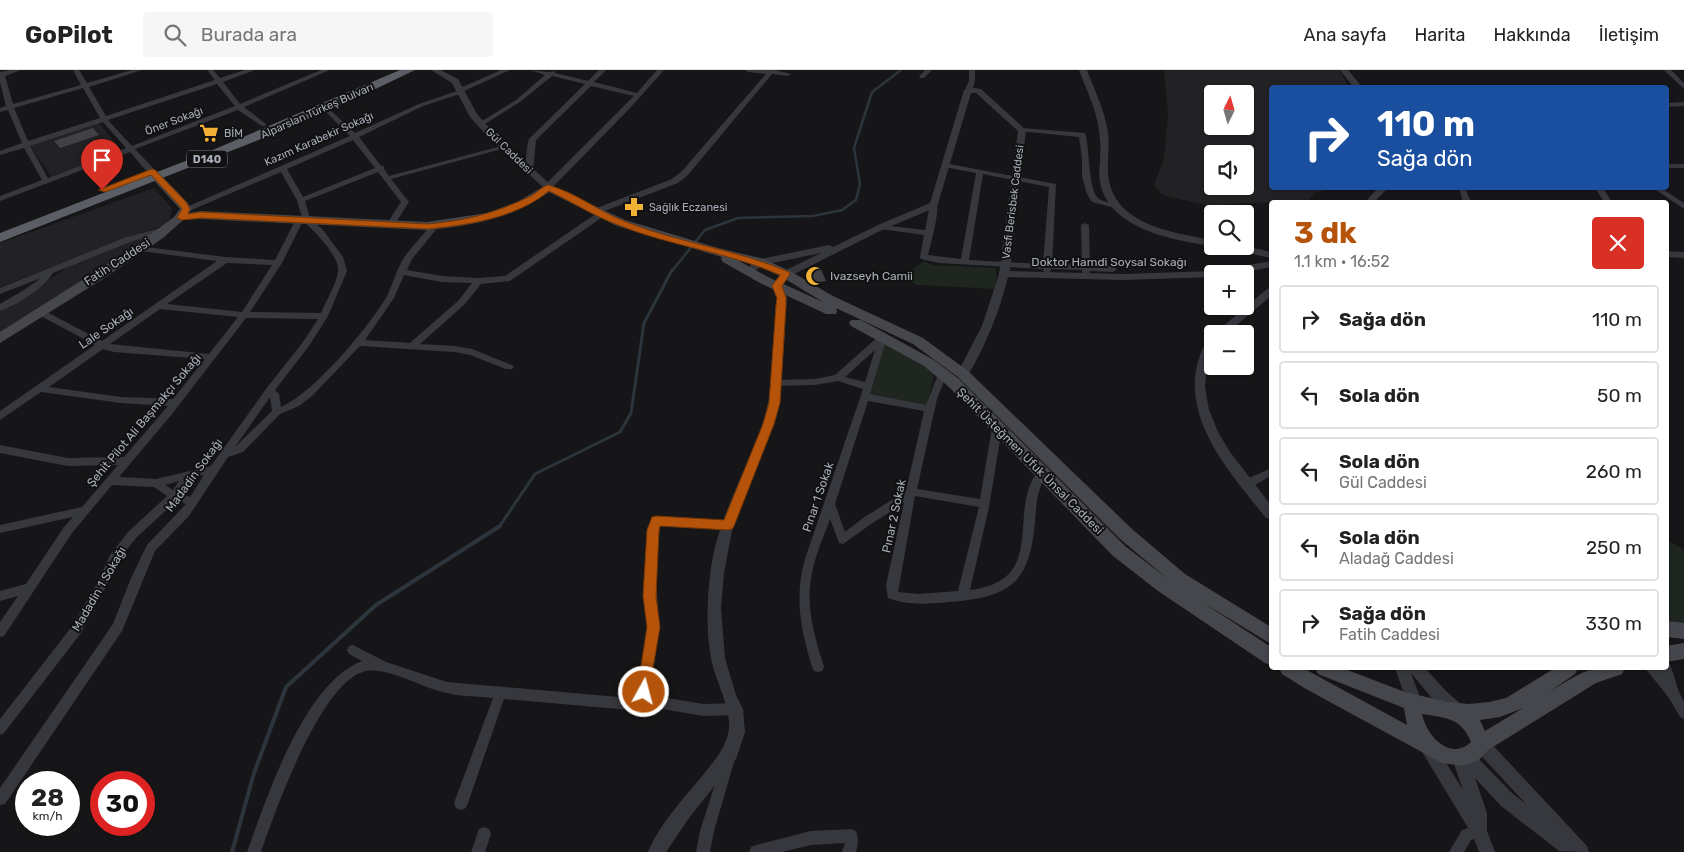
<!DOCTYPE html>
<html lang="tr">
<meta charset="utf-8">
<style>
:root{--surface:#fff;--page:#f6f6f6;--text:#222;--muted:#767676;--line:#e0e0e0;--accent:#b45309}
body{margin:0;font-family:Rubik,sans-serif;background:var(--page);color:var(--text);height:100vh;display:flex;flex-direction:column;font-size:19px;white-space:nowrap}
*{box-sizing:border-box;margin:0}
p{font-size:16px;color:var(--muted)}
.icon{flex:none;width:28px;height:28px;fill:none;stroke:currentColor;stroke-width:2;stroke-linecap:round;stroke-linejoin:round}
.map{position:relative;flex:1;overflow:hidden}
.panel{position:absolute;left:1269px;top:130px;width:400px;height:470px;display:flex;flex-direction:column;background:var(--surface);border-radius:5px;box-shadow:0 1px 4px #0004}
.panel>*{flex:none}
.top-card{position:absolute;left:1269px;top:15px;width:400px;height:105px;border-radius:5px;box-shadow:0 1px 4px #0004;background:#1a4fa0;color:#fff;overflow:hidden}
.needle{width:32px;rotate:5deg}
.controls{position:absolute;left:1204px;top:15px;display:grid;gap:10px}
.controls a{display:grid;place-items:center;width:50px;height:50px;border-radius:5px;background:var(--surface);box-shadow:0 1px 4px #0004;font-size:25px}
.speed{position:absolute;left:15px;top:701px;display:flex;gap:10px;font-size:25px;font-weight:700;text-align:center}
.speed>*{display:grid;place-content:center;width:65px;height:65px;border-radius:50%;background:var(--surface);box-shadow:0 1px 4px #0004;line-height:1}
.speed small{font-size:12px;font-weight:400}
.speed .limit{border:8px solid #d22;background:#fff;color:#111}
.pin{position:absolute;display:grid;place-items:center;width:42px;height:42px;color:#fff;margin:-51px -21px;border-radius:50% 50% 50% 0;rotate:-45deg;box-shadow:0 0 5px #0007}
.pin .icon{rotate:45deg}
.me{position:absolute;width:55px;margin:-28px;rotate:7deg;stroke-linejoin:round;filter:drop-shadow(0 0 4px #0008)}
.turn{display:flex;align-items:center;gap:18px;height:105px;padding:0 25px;font-size:22px}
.turn .icon{width:65px;height:65px;stroke-width:2.5}
.turn b{display:block;font-size:35px;line-height:42px}
.round{display:grid;place-items:center;flex:none;width:52px;height:52px;border-radius:5px;background:var(--page)}
.head{display:flex;align-items:center;justify-content:space-between;height:85px;padding:0 25px}
h1{font-size:30px;font-weight:700;line-height:38px;color:var(--accent)}
ul{padding:0;list-style:none}
li{display:flex;align-items:center;gap:15px;height:68px;margin:0 10px 8px;padding:0 15px;border:2px solid var(--line);border-radius:5px}
li div{flex:1}
li b{display:block;font-size:19px}
li em{font-style:normal}
header{display:flex;align-items:center;gap:30px;box-sizing:border-box;height:70px;padding:0 25px;background:var(--surface);border-bottom:1px solid var(--line)}
header strong{font-size:24px}
nav{display:flex;gap:28px;margin-inline-start:auto;font-size:18px}
.search{width:350px;height:45px;background:var(--page);display:flex;align-items:center;gap:12px;box-sizing:border-box;padding:0 18px;border-radius:5px;color:var(--muted);font-size:19px}
.map>svg:first-child{display:block}
.built{fill:#222225;fill-rule:evenodd}
.green{fill:#1e261f}
.lines{fill:none;stroke-linecap:round;stroke-linejoin:round}
.stream-far2{stroke:#2c353c;stroke-width:2.5}
.stream-far1{stroke:#2c353c;stroke-width:3}
.stream{stroke:#2c353c;stroke-width:4}
.building{fill:#404145}
.minor{fill:#37383d;fill-rule:evenodd}
.tertiary{fill:#37383d;fill-rule:evenodd}
.secondary{fill:#45474d;fill-rule:evenodd}
.trunk{fill:#5b5e65;fill-rule:evenodd}
.route{fill:#b45309;stroke:#753606}
.labels{text-anchor:middle;dominant-baseline:central;stroke-width:4;stroke-linejoin:round;paint-order:stroke}
.far-street-label{font-size:11px;fill:#a8adb8;stroke:#111113}
.far-poi-label{font-size:11px;fill:#a8adb8;stroke:#111113;text-anchor:start}
.shield{fill:#111113;stroke:#7b7e86;stroke-width:1}
.shield-label{font-size:11px;font-weight:bold;fill:#a8adb8}
.street-label{font-size:12px;fill:#a8adb8;stroke:#111113}
.poi-label{font-size:12px;fill:#a8adb8;stroke:#111113;text-anchor:start}
</style>
<header>
<strong>GoPilot</strong>
<div class="search"><svg class="icon" aria-label="search" viewBox="0 0 24 24"><circle cx="10" cy="10" r="6"/><path d="M15 15l6 6"/></svg>Burada ara</div>
<nav><a>Ana sayfa</a><a>Harita</a><a>Hakkında</a><a>İletişim</a></nav>
</header>
<div class="map">
<svg width="1684" height="782" viewBox="0 0 1684 782">
<rect width="100%" height="100%" fill="#161618"/>
<path class="built" d="M1164,0H1339L1349,17L1271,18V118H1332L1315,123L1307,132L1248,133L1210,136L1162,125L1154,115L1164,88L1168,44ZM1212,24H1245V56H1212ZM1212,84H1245V116H1212Z
M99,53L122,81L51,106L30,76Z
M154,118L172,138L169,153L0,217V173Z
M142,166L148,168L0,263V241L76,192Z"/>
<path class="green" d="M924,191L932,195L996,198L997,219L917,215L903,207Z
M885,274L933,300L934,305L927,336L870,324L879,290Z
M1666,469L1684,480V556L1666,553Z"/>
<g class="lines">
<path class="stream-far2" d="M672,201L705,160L738,148L813,146L842,140L856,130L860,114L854,78L872,22L901,0"/>
<path class="stream-far1" d="M499,457L535,404L620,362L631,343L644,253L672,200"/>
<path class="stream" d="M232,782L254,703L286,617L376,535L500,456"/>
</g>
<path class="building" d="M93,58L99,65L60,78L54,71Z
M820,197L826,211L815,213L809,210L805,201Z"/>
<g class="lines">
<path class="minor" d="M11,0H21L5,6L13,34L81,15L73,0H79L87,13L132,0H142L89,17L106,46L215,10L207,0H213L220,8L245,0H255L223,12L240,34L321,0H330L244,37L266,54V56H262L238,40L135,79L155,100V104H149L130,82L0,131V126L42,110L24,78L0,85V81L22,73L8,40L0,42V38L6,36L0,12V2ZM217,14L235,36L132,76L108,50ZM83,18L100,48L28,71L14,38ZM103,52L126,78L48,108L30,76Z
M501,0H510L464,21L463,23L423,36L359,67L381,96H384V99L389,106L505,75L509,77L391,109L409,132L393,157H390L386,155L401,132L378,102L305,131L310,148L323,160L343,187L347,201L328,246L309,276L275,320L279,324L281,337C315,322 366,260 386,228C393,215 396,199 405,186C413,175 423,165 432,154H438L439,156L412,189L407,200L442,206L478,208L505,206L597,143L593,141L594,139L672,109L682,101L766,4L748,2L745,0H775L791,4L788,6L772,4L688,105L678,113L602,142L605,144L604,146L510,211L481,214L465,234L420,274L455,276L472,279L512,295L514,297L512,299H506L470,285L455,282L360,276L312,326L299,336L280,344L243,382L228,387L189,446L155,481L122,561L5,734L0,735V718L113,554L131,508L147,475L186,434L177,430L136,468L118,491L107,515L81,563L4,663L0,665V649L73,555L99,510L110,485L128,462L167,426L154,417L112,415L72,463L4,566L0,567V552L18,526L0,531V521L26,514L64,457L73,447L0,463V455L82,437L118,395L68,396L0,383V375L68,388L124,387L168,336L121,333L41,322L0,350V341L95,275L37,244L36,242L37,240H43L102,271L217,191L141,181L137,178L138,176L225,187L275,190L296,149L302,147L297,130L281,102L189,141H183L182,139L350,66L324,40V38H328L355,63L419,34L457,21L458,19ZM353,70L375,98L303,127L287,99ZM303,151C314,161 341,187 338,202C336,215 326,231 321,243L250,242L282,193ZM227,193L272,195L242,242L167,234ZM404,205L442,212L472,213L459,230L410,273L365,270L394,228ZM160,239L238,247L209,284L110,274ZM246,248L318,249L303,272L266,319L211,396L156,409L119,407L172,344ZM103,279L114,282L205,289L173,329L121,327L49,317ZM270,327L272,341L235,377ZM204,405L190,427L182,423L192,408ZM179,411L173,420L165,415Z
M530,0L549,2L555,1V3L588,11L599,0H606L594,12L637,23L657,0H664L631,37L551,119H545V115L634,26L591,16L536,70L533,101L529,103L525,101L527,77L529,69L585,14L552,6L520,32L483,55H479V53L516,30L545,5Z
M925,0H932L924,8H920L919,7Z
M969,0H975C975,8 976,18 968,22L965,20L969,11Z
M1664,0H1671L1684,13V19Z
M1684,32V36L1666,37V33Z
M1022,58L1085,63C1090,77 1088,122 1099,129C1104,132 1112,133 1118,134V138H1115L1092,132L1087,124L1082,107V88L1079,67L1020,61L1018,60Z
M944,93L1056,114L1052,194L1082,195L1081,155L1085,153L1089,155L1090,196H1113L1117,199L1113,202L1090,201L1089,204H1083L1082,200L1051,199L1050,203H1044L1043,199L939,193L921,189L920,187L924,165L881,159L877,157L881,155L925,160L930,135L934,133H937C939,145 931,172 928,185L961,189L976,103L944,97ZM983,104L1049,117L1043,194L969,190Z
M1666,94H1684V98H1666Z
M1459,118H1465L1471,132H1463Z
M1653,118H1661L1684,133V139Z
M168,156L172,158L171,160L130,172L53,203C44,218 17,235 0,241V234L24,220L41,208L0,224V218L124,168Z
M1666,181L1684,182V188L1666,187Z
M883,264L887,267L870,324L926,335L939,302L942,301L947,304L937,329L917,419L980,429L992,358L997,354L1002,358L989,437L970,520C1049,510 1006,443 1038,401H1046L1047,404C1036,423 1037,431 1035,452C1030,506 1016,525 961,531C937,533 911,537 888,528L886,515L904,433L871,454L843,474L839,473L838,470L830,449C823,468 814,488 811,508C806,539 815,568 824,597L822,601L818,602L814,601L812,597C801,560 794,527 805,489L863,319L838,311L815,315L777,316L772,313L777,310L815,309L835,305L880,265ZM875,280L865,312L845,307ZM868,331L924,341L906,421L863,448L845,462L835,434ZM915,426L979,437L958,521L918,524L898,522Z
M1271,398V406L1251,417H1243L1242,414L1243,411Z
M656,447L728,451L732,452L733,455L732,458L728,459L660,455L656,505L659,557L650,625L703,634L735,633L739,635L741,639L739,643L735,645L703,646L645,636L630,640L504,629L468,733L466,738L461,740L456,738L454,733L493,628C478,626 461,627 447,623C424,619 389,597 366,601C321,610 275,742 261,782H247C267,727 304,613 362,591L349,584L347,580L349,576L353,575L386,592L447,612L630,628L638,626L647,557L644,525L648,460L652,448Z
M1666,593L1670,594L1679,622L1684,632V649L1680,647L1669,628L1645,598H1658L1661,601L1660,598H1666Z
M728,686L732,688L734,692L714,761L710,782H696L700,761L722,692L724,688Z
M1479,754L1484,756L1486,761L1484,766L1471,770L1464,782H1449L1462,760Z
M484,757L489,759L491,764L485,782H471L479,759Z
M851,759L856,761C859,769 858,774 856,782H842L845,773L811,775L782,782H749L751,777L756,775L811,761Z"/>
<path class="tertiary" d="M431,0H441L458,9L477,44L495,64L551,115V119H545L489,68L470,47L452,13Z
M1079,0H1087C1095,22 1104,38 1108,62C1110,78 1106,97 1109,111C1118,156 1176,163 1212,170V176C1172,170 1109,159 1100,112C1098,104 1100,96 1100,89C1101,77 1100,66 1098,54C1094,34 1086,19 1079,0Z
M1340,0H1348L1363,18H1354Z
M968,17L981,19L1026,60L1010,201L1123,204L1214,201L1271,191V197L1236,204H1212V207L1123,210L1008,207C999,243 986,275 967,307H959L957,304L982,256L999,204L1018,61L976,23H971L937,137L884,159L790,206L782,216L787,228L780,333L774,355L732,461L724,503L721,538L725,588L736,625L743,639L745,662L736,689L689,748L666,782H648C659,755 684,728 703,705C713,692 724,681 728,664C734,642 715,611 711,588C706,561 707,532 710,505C716,451 744,406 762,355C775,319 773,267 777,228L772,216L782,202L821,183L763,195L749,205L744,202L756,190L829,175L833,177L878,155L930,133L964,20Z
M1378,118H1388L1374,132H1365Z
M1595,118H1603L1612,132H1604Z
M1224,176H1245L1271,182V188L1229,179Z
M1271,218V226L1226,264H1214L1267,219Z
M1212,267V282L1207,294L1205,317L1209,340L1218,362L1230,382L1271,435V449L1266,448C1225,397 1169,336 1208,268Z
M1395,598H1425L1445,620L1465,638L1468,643L1465,648L1460,650C1441,643 1425,619 1411,603L1422,633L1419,638L1414,640L1409,638Z
M1481,666L1487,669L1587,776L1589,782L1559,781L1501,736L1475,708L1487,743V761L1495,782H1479L1473,766L1418,675L1420,670L1426,667L1432,670L1463,720L1452,688L1454,683C1460,680 1465,679 1472,682L1513,724L1526,734L1475,679L1473,674L1475,669Z"/>
<path class="secondary" d="M152,99L156,100L187,132L192,139L189,143L201,141L427,152L487,143L517,132L548,114L625,150L718,178L764,189L790,201L833,226L923,268L968,301L1132,459L1185,504L1271,557V574L1202,532L1271,577V595L1265,593L1158,521L1113,486L949,317L924,296L851,256L849,253L851,250H861L934,290L959,309L1125,476L1168,509L1120,469L958,307L913,274L823,232L782,207L756,195L739,191L768,207L836,238L837,241L836,244H826L760,213L723,192L721,189L722,187L617,156L549,122C513,148 470,156 427,160L201,149L183,150L163,168L106,207L0,273V262L128,181L174,147L180,139L148,104L146,102L148,100Z
M1666,551L1684,553V569L1666,567Z
M1684,573V589L1666,592V576Z
M1279,598H1303L1407,655L1404,638L1318,604L1315,598H1342L1405,622L1448,632L1469,634L1489,632L1506,628L1555,598H1578L1575,604L1549,622C1578,605 1591,593 1625,598L1622,604L1596,613L1488,680L1479,690L1464,696L1442,693L1306,619L1282,604ZM1523,638L1485,661L1480,650L1500,647ZM1422,644C1445,648 1461,647 1471,672C1450,692 1426,665 1422,644Z"/>
<path class="trunk" d="M400,0H415L363,25L261,69L0,172V163L201,85Z"/>
</g>
<path class="route" d="M152,99L155,100L186,132L190,139L188,144L201,142L428,154C468,150 492,144 529,127C536,124 541,117 548,115C575,122 598,141 624,151C678,173 736,179 789,202L790,204L782,216L786,228V235L780,333L774,354L734,456L732,459L728,460L660,456L659,460L656,526L660,557L648,627L644,629L639,627L637,622L647,557L643,526L647,460L652,447L656,446L724,450L763,354L769,333L776,235L777,228L772,216L780,205C728,182 670,176 618,155C594,146 572,132 549,121C516,148 469,155 428,159L201,148L182,150L177,148L182,139L179,135L151,105L105,122L98,120Z"/>
<defs>
<g id="supermarket-bare" transform="scale(1.5)"><path d="M-6-5.5h2.5l.6 2H6L4.5 2H-2.5L-4.4-4H-6ZM-1.5 3.2a1.3 1.3 0 1 0 .1 0ZM3 3.2a1.3 1.3 0 1 0 .1 0Z" fill="#f2b134" stroke="#111113" stroke-width="2.5" paint-order="stroke"/></g>
<g id="pharmacy-bare" transform="scale(1.5)"><path d="M-2-6h4v4h4v4h-4v4h-4v-4h-4v-4h4Z" fill="#f2b134" stroke="#111113" stroke-width="2.5" paint-order="stroke"/></g>
<g id="mosque-bare" transform="scale(1.5)"><path d="M3.5-4.9A6 6 0 1 0 3.5 4.9A5 5 0 1 1 3.5-4.9Z" fill="#f2b134" stroke="#111113" stroke-width="2.5" paint-order="stroke"/></g>
</defs>
<g fill-rule="evenodd">
<use href="#supermarket-bare" x="209" y="63"/>
<use href="#pharmacy-bare" x="634" y="137"/>
<use href="#mosque-bare" x="815" y="206"/>
</g>
<g class="labels">
<g class="far-street-label">
<text transform="translate(317 41) rotate(-24)">Alparslan Türkeş Bulvarı</text>
<text transform="translate(174 51) rotate(-21)">Öner Sokağı</text>
<text transform="translate(319 69) rotate(-24)">Kazım Karabekir Sokağı</text>
<text transform="translate(509 81) rotate(44)">Gül Caddesi</text>
<text transform="translate(1013 132) rotate(-83)">Vasfi Berisbek Caddesi</text>
</g>
<g class="far-poi-label">
<text x="224" y="63">BİM</text>
<text x="649" y="137">Sağlık Eczanesi</text>
</g>
<rect class="shield" x="187" y="80.5" width="40" height="17" rx="4"/>
<g class="shield-label">
<text x="207" y="89">D140</text>
</g>
<g class="street-label">
<text transform="translate(117 192) rotate(-33)">Fatih Caddesi</text>
<text x="1109" y="192">Doktor Hamdi Soysal Sokağı</text>
<text transform="translate(106 258) rotate(-35)">Lale Sokağı</text>
<text transform="translate(144 350) rotate(-50)">Şehit Pilot Ali Başmakçı Sokağı</text>
<text transform="translate(1030 391) rotate(45)">Şehit Üsteğmen Ufuk Ünsal Caddesi</text>
<text transform="translate(194 405) rotate(-54)">Madadin Sokağı</text>
<text transform="translate(818 427) rotate(-71)">Pınar 1 Sokak</text>
<text transform="translate(894 446) rotate(-78)">Pınar 2 Sokak</text>
<text transform="translate(99 519) rotate(-60)">Madadin 1 Sokağı</text>
</g>
<g class="poi-label">
<text x="830" y="206">Ivazseyh Camii</text>
</g>
</g>
</svg>
<div class="controls">
<a><svg class="needle" viewBox="-14 -14 28 28"><path d="M0-13l5 13h-10z" fill="#e53935"/><path d="M0 13l5-13h-10z" fill="#767676"/></svg></a>
<a><svg class="icon" aria-label="sound" viewBox="0 0 24 24"><path d="M4 9h4l5-4v14l-5-4H4zM17 9q2 3 0 6"/></svg></a>
<a><svg class="icon" aria-label="search" viewBox="0 0 24 24"><circle cx="10" cy="10" r="6"/><path d="M15 15l6 6"/></svg></a>
<a>+</a>
<a>−</a>
</div>
<div class="speed"><div>28<small>km/h</small></div><div class="limit">30</div></div>
<div class="pin" style="left:102px;top:120px;background:#d93025"><svg class="icon" aria-label="arrive" viewBox="0 0 24 24"><path d="M6 21V4h12l-3 4 3 4H6"/></svg></div>
<svg class="me" style="left:644px;top:622px" viewBox="-20 -20 40 40"><circle r="17" fill="#b45309" stroke="#fff" stroke-width="3"/><path d="M0-11L8 9 0 5-8 9z" fill="#fff"/></svg>
<div class="top-card">
<div class="turn"><svg class="icon" aria-label="right" viewBox="0 0 24 24"><path d="M7 20v-9h11M14 6l5 5-5 5"/></svg><div><b>110 m</b>Sağa dön</div></div>
</div>
<section class="panel">
<div class="head"><div><h1>3 dk</h1><p>1.1 km · 16:52</p></div><a class="round" style="background:#d93025;color:#fff"><svg class="icon" aria-label="close" viewBox="0 0 24 24"><path d="M6 6l12 12M18 6L6 18"/></svg></a></div>
<ul>
<li><svg class="icon" aria-label="right" viewBox="0 0 24 24"><path d="M7 20v-9h11M14 6l5 5-5 5"/></svg><div><b>Sağa dön</b></div><em>110 m</em></li>
<li><svg class="icon" aria-label="left" viewBox="0 0 24 24"><path d="M17 20v-9H6M10 6l-5 5 5 5"/></svg><div><b>Sola dön</b></div><em>50 m</em></li>
<li><svg class="icon" aria-label="left" viewBox="0 0 24 24"><path d="M17 20v-9H6M10 6l-5 5 5 5"/></svg><div><b>Sola dön</b><p>Gül Caddesi</p></div><em>260 m</em></li>
<li><svg class="icon" aria-label="left" viewBox="0 0 24 24"><path d="M17 20v-9H6M10 6l-5 5 5 5"/></svg><div><b>Sola dön</b><p>Aladağ Caddesi</p></div><em>250 m</em></li>
<li><svg class="icon" aria-label="right" viewBox="0 0 24 24"><path d="M7 20v-9h11M14 6l5 5-5 5"/></svg><div><b>Sağa dön</b><p>Fatih Caddesi</p></div><em>330 m</em></li>
</ul>
</section>
</div>
